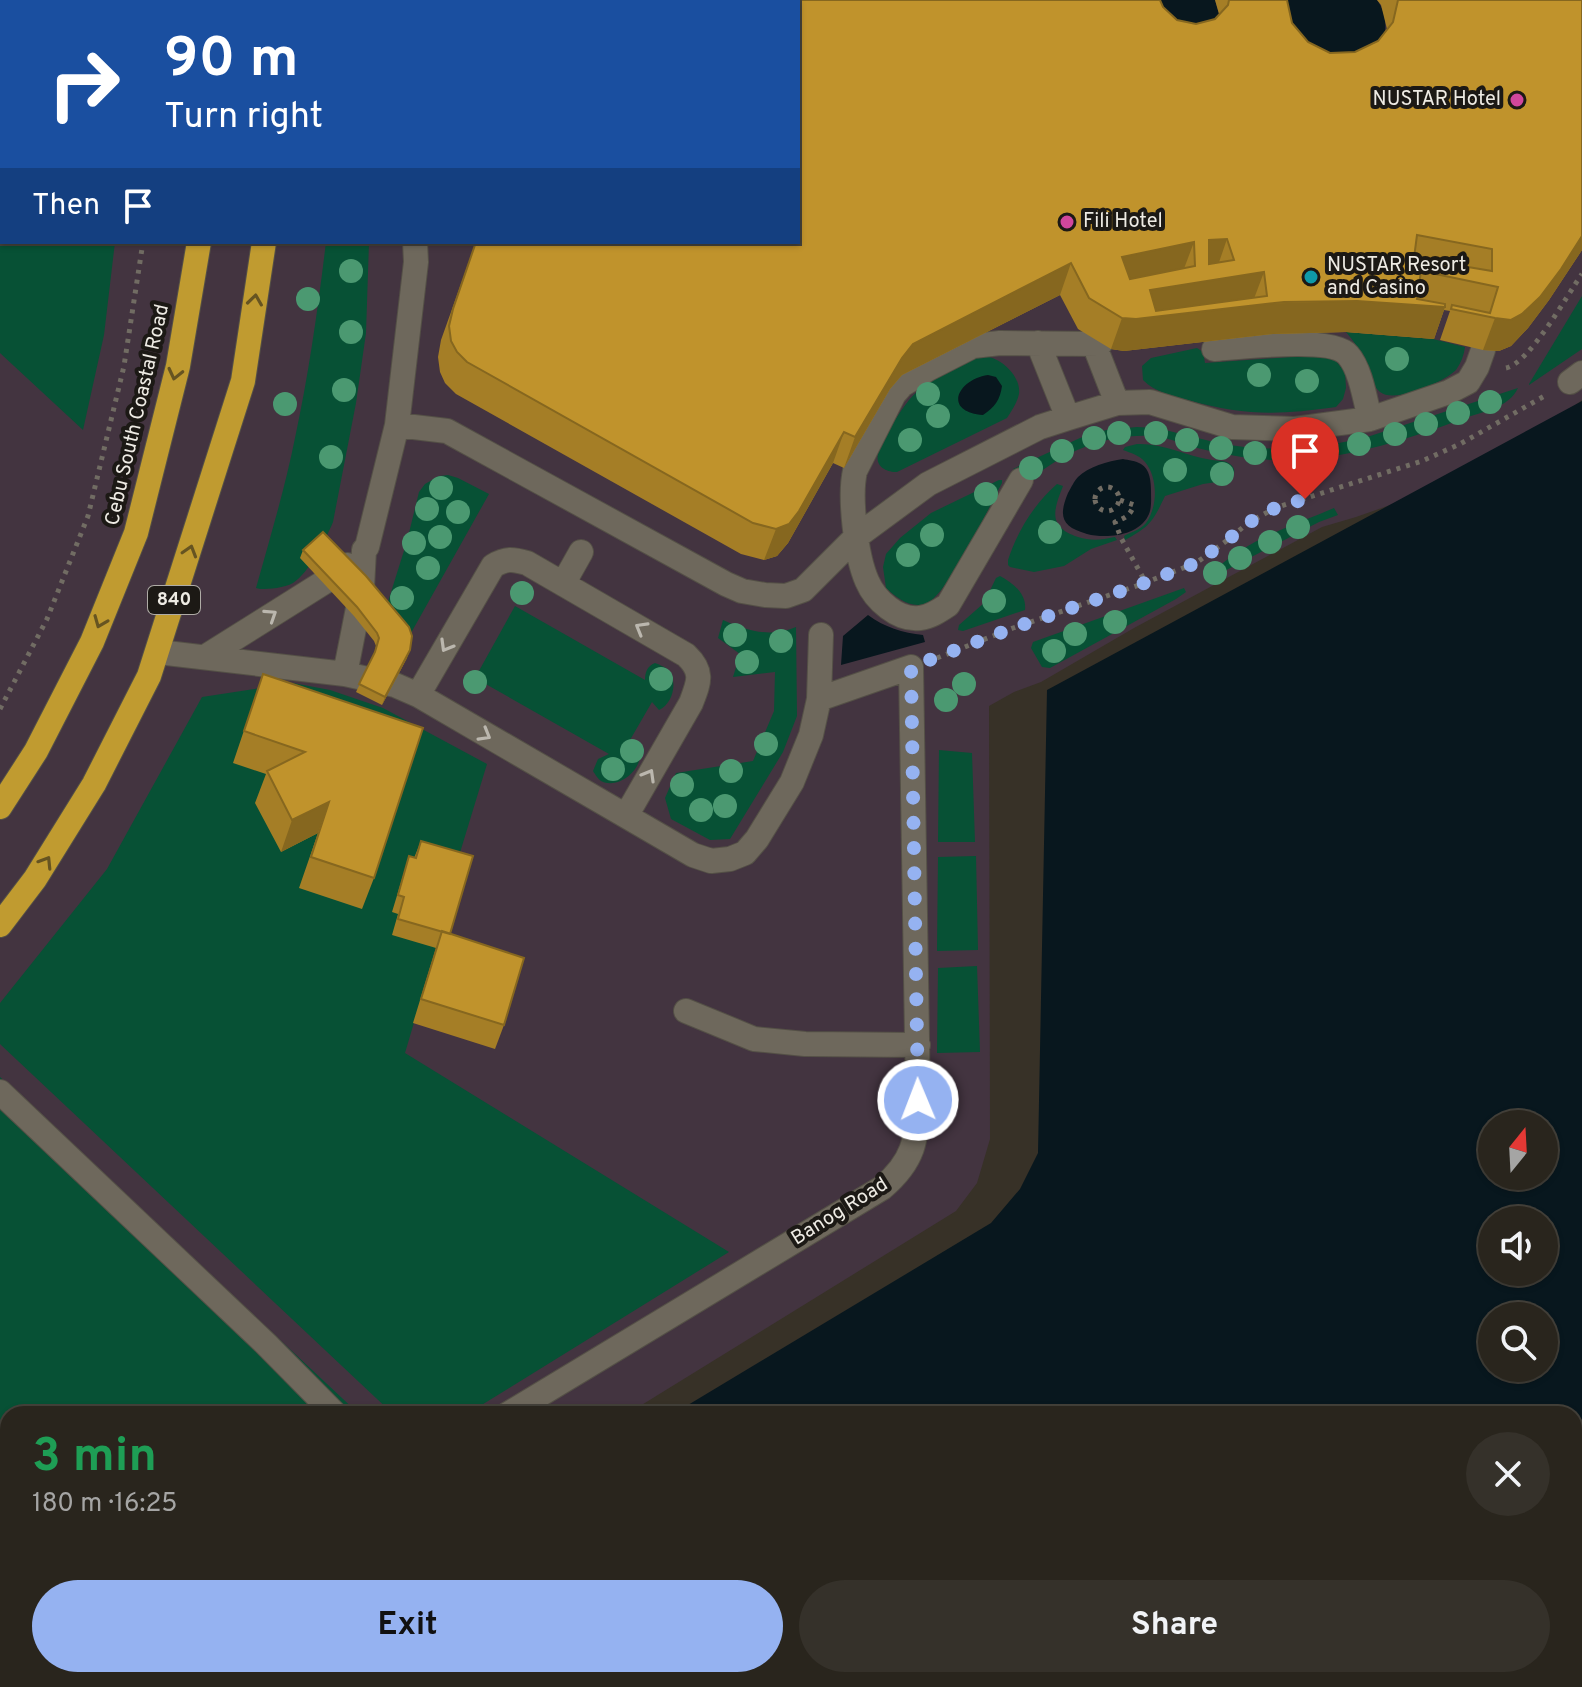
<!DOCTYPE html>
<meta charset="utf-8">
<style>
:root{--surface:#29251d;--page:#35312a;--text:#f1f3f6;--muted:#a5a5a4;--line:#45423b;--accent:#95b2f1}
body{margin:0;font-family:Overpass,sans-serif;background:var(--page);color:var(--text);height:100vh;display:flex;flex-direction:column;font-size:30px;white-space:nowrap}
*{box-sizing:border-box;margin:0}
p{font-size:26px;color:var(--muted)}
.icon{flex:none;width:44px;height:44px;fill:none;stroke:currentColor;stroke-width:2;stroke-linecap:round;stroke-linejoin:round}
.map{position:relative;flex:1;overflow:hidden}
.drawer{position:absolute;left:0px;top:1406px;width:1582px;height:282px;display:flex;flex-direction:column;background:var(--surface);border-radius:24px 24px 0 0;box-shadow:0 2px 6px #0004,0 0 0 2px var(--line)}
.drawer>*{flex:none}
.banner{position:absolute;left:0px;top:0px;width:800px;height:244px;box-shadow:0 2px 6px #0004,0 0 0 2px var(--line);background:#1a4fa0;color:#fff;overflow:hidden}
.needle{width:52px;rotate:18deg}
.fabs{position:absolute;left:1478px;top:1110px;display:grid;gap:16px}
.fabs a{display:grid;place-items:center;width:80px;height:80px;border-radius:50%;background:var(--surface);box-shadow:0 2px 6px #0004,0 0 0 2px var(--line);font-size:40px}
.pin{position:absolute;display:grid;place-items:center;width:68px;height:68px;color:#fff;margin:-82px -34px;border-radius:50% 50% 50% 0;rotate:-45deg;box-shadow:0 0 8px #0007}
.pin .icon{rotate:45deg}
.me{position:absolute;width:88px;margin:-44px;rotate:359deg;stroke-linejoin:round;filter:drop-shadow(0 0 6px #0008)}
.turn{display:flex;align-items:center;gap:28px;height:168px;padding:0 32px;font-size:36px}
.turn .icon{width:104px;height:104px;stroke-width:2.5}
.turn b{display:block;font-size:56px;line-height:68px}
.then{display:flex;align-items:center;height:76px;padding:0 32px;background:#0003;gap:16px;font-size:30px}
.round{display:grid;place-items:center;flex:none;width:84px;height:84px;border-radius:42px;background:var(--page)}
.head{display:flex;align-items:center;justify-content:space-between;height:136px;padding:0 32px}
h1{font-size:48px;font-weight:700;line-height:60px;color:#1e9e55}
.cta{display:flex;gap:16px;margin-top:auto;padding:16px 32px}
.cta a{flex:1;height:92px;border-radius:48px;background:var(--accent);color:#111;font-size:32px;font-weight:700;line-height:92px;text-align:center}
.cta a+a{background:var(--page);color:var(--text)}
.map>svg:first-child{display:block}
.commercial{fill:#433440;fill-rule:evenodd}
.green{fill:#075135}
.water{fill:#08171e;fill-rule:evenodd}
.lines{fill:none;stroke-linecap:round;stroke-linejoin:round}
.minor-casing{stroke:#545046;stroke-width:26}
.highway-casing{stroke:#545046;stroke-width:26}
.path{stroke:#716c63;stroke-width:5;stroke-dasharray:4 6;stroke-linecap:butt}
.minor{stroke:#6e685c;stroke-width:24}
.highway{stroke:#c09b30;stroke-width:24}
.tree{fill:#4b9971}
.wall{fill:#a57e26}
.shaded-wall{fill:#86671f}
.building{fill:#c0932c;stroke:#86671f;stroke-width:2;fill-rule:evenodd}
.oneway{stroke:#665421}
.oneway2{stroke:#bbb7ae}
.route{stroke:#95b2f1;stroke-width:14;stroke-dasharray:0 25.2}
.hotel-dot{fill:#d1479c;stroke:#1c1915;stroke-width:3}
.culture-dot{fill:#0f9aa8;stroke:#1c1915;stroke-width:3}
.labels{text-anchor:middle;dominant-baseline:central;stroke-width:8;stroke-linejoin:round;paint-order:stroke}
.shield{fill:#1c1915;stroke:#afaca6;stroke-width:2}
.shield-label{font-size:18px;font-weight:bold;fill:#eeebe4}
.poi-label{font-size:20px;fill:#eeebe4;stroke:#1c1915;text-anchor:start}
.street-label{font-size:20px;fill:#eeebe4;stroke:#1c1915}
</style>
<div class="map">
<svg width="1582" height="1687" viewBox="0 0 1582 1687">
<rect width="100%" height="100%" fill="#373127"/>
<path class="commercial" d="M0,0H1582V400L1531,439L1478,474L1356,517L1322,527L1134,628L1041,682L1014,692L989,706L990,1139L977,1183L956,1211L627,1414H8V1680H196L185,1687H0ZM2,2H798V242H2Z"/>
<path class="green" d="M0,0H123V2H2V242H115L104,335L83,430L0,353Z
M326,242H369L366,333L356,403L333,522C326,539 309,573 293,583C284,588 270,589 260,589L256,588C270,538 285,488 295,438C309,373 318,308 326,242Z
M1582,296V349L1529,385V384Z
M1346,332L1433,339L1465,347C1464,355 1461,363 1456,370C1444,382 1395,404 1380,392C1370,384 1370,369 1364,358C1359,349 1353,340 1346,332Z
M1197,348L1203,352L1205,363L1318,355L1336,361L1345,372L1346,388L1343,399L1336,407C1279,415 1244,416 1188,400C1172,396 1155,392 1143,380L1142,366L1151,358Z
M976,357C981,357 985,356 989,357C1005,361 1021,378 1019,394C1017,403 1012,410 1007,418L897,472C887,472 875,467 878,454C879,443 901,410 909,400C914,394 921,388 927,383C941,372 960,365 976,357Z
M1518,388C1509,408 1481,412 1462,419C1409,439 1352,457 1296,460C1261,462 1226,455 1193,447C1179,443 1165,436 1151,436C1108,434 1066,450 1033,478L1013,469L1080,438L1106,430L1137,427L1157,428L1222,444L1252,448L1289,449L1329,445L1364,438Z
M1137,444C1163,443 1186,456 1212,460C1218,461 1225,460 1230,464C1237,469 1234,475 1231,480L1203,484L1165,496C1153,521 1151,526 1125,540L1124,536C1131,532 1140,530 1146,523C1158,507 1158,477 1145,462C1139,455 1131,453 1123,450L1125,447Z
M448,475L458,478L489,494L411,633L387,605L407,541L419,492L425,484L439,476Z
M999,480H1002V483C990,505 946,599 925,604C909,608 897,598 886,588L883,567L886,554L900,538L931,513Z
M1057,484L1063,486C1053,511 1048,527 1078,537C1091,541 1101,540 1115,537L1117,540L1091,549L1064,566L1034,572L1010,567L1008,565V560C1017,532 1034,504 1057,484Z
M1334,508L1338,515L1319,522L1211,578L1209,576C1243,540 1290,527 1334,508Z
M1000,576C1013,583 1027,594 1025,610L963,631L958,630L959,625L984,603L996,578Z
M1184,588L1186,592L1176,599L1050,668L1042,667L1031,648L1033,642Z
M515,606L645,680C645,673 647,666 655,663C658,664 665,667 667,669C679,680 673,704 659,710L652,702L630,740L638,743C649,764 621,791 601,781C598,779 595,774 593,771L598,759L609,754L475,678Z
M723,620C747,631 771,638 796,627L797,716L783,752L730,839L710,840L671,819L665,798L676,773L753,761L774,711L775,672L733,677L740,654L718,638Z
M293,683L330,690L383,708L487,764L455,869L436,948L405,1053L729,1252L467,1414H393L0,1044V1003L107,869L202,697Z
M939,750L972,753L975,842H938Z
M976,856L978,950L937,951L938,857Z
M977,966L980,1052L937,1053L938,968Z
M0,1077L359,1414H8V1680H29L17,1687H0Z"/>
<path class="water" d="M1151,0H1215L1220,17L1203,50Z
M1285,0H1377C1389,16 1386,35 1381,53L1319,84L1280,6Z
M988,375L996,377L1002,386C1000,400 995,407 983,415C941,411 959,379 988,375Z
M1582,401V1687H220L231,1680H1574V1414H673L991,1223L1020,1189L1038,1153L1047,690ZM1544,1124V1176H1492V1124ZM1492,1220H1544V1272H1492ZM1544,1316V1368H1492V1316Z
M1123,459C1128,460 1136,461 1141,464C1150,469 1151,482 1151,491C1151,499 1152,509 1148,516C1138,536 1106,539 1087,534C1062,527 1058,517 1068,493C1071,488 1074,481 1078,477C1088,467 1108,461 1123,459Z
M868,615C884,627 903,633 923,635L925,642L841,665L843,636Z"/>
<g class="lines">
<g class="minor-casing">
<path id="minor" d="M405,0V2
M1038,343L1068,418
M1094,344L1117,403
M1214,349C1240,347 1332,336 1348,355C1361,370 1365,400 1370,419
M1570,382L1582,373
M397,425L447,431L726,584L742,591L765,595L786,596L803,590L856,537L928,484L1040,427L1068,418L1117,403L1150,402L1232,427L1295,429L1370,419L1449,392L1468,382L1477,367L1483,350
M1021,480L948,605C939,611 930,617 920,618C898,621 875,600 867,581C856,556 849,497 855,471L894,394L902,385L928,369L973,346L1000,343L1100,344
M563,584L581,552
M158,652L345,674L395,685L418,695L626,816L691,703C699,682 704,672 686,655L527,563C513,559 506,558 493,566L418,695
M205,657L334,576L347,565
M345,674L362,588L364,550L367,547L397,425L416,262L415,242
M626,816L693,855L711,861L730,859L745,853L757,839L792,782L811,735L819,699L821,635
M686,1011L754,1039L805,1044L918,1045
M0,1092L266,1344L335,1414
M508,1414L882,1188C914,1161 917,1140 918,1100L911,667L819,699
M61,1687L72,1680"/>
</g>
<g class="highway-casing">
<path id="highway" d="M210,0V2
M273,0V2
M0,807L36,751L92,642L136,533L178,366L199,242
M0,925L35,879L94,784L149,676L243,381L264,242"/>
</g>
<path class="path" d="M155,0V2
M1506,368C1530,363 1567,295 1582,274
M1095 499a12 12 0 1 1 24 0a12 12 0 1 1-24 0Z
M1120,500L1134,505C1130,516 1125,518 1115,522L1121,538L1146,583
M937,658L1013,628L1139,585L1196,563L1229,539L1248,523L1275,508L1422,461L1460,444L1548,394
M0,709L47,619L88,516L124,366L143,242"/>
<use href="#minor" class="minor"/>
<use href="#highway" class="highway"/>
</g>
<g class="tree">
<circle cx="351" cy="271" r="12"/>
<circle cx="308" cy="299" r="12"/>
<circle cx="351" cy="332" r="12"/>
<circle cx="1397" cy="359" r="12"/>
<circle cx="1259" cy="375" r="12"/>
<circle cx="1307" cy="381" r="12"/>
<circle cx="344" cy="390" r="12"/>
<circle cx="928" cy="394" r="12"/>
<circle cx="1490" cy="402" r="12"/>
<circle cx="285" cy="404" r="12"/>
<circle cx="1458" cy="413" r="12"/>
<circle cx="938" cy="416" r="12"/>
<circle cx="1426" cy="424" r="12"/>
<circle cx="1119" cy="433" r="12"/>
<circle cx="1156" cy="433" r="12"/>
<circle cx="1395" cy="434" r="12"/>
<circle cx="1094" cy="438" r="12"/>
<circle cx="910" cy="440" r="12"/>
<circle cx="1187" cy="440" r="12"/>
<circle cx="1359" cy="444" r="12"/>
<circle cx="1221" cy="448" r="12"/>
<circle cx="1325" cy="450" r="12"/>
<circle cx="1062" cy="451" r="12"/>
<circle cx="1255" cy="453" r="12"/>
<circle cx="331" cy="457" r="12"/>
<circle cx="1031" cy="468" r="12"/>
<circle cx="1175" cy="470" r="12"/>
<circle cx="1301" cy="472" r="12"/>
<circle cx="1222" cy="474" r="12"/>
<circle cx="441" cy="488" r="12"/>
<circle cx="986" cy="494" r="12"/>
<circle cx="427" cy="509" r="12"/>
<circle cx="458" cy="512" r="12"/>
<circle cx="1298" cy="527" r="12"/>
<circle cx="1050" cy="532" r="12"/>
<circle cx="932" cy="535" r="12"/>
<circle cx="440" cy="537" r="12"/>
<circle cx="1270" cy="542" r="12"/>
<circle cx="414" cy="543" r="12"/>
<circle cx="908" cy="555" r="12"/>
<circle cx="1240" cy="558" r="12"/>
<circle cx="428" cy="568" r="12"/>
<circle cx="1215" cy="573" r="12"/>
<circle cx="522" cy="593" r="12"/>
<circle cx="402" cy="598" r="12"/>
<circle cx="994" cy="601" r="12"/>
<circle cx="1115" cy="622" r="12"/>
<circle cx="1075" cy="634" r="12"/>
<circle cx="735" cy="635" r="12"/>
<circle cx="781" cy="641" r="12"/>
<circle cx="1054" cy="651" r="12"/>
<circle cx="747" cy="662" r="12"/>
<circle cx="661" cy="679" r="12"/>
<circle cx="475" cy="682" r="12"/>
<circle cx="964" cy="684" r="12"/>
<circle cx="946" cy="700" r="12"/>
<circle cx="766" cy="744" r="12"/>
<circle cx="632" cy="751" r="12"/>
<circle cx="613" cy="769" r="12"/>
<circle cx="731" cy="771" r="12"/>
<circle cx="682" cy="785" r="12"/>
<circle cx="725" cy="806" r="12"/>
<circle cx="701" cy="810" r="12"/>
</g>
<path class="wall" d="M451,0H1160L1163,7L1177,20L1196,24L1215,19L1219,14L1215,0H1287L1292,23L1308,42L1330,53L1355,52L1378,41L1387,29L1381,5L1377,0H1582V250L1549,300L1528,328L1511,346L1499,351L1483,350L1440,340L1450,311L1444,310L1434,339L1346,332L1273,334L1124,351L1111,349L1078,329L1060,295L902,375L890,389L844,468L833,463L788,543L777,556L764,560L741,554L456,394L445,383L440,372L438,357L441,340L476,242L798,2H451Z
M303,550L407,658L382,705L356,692L374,655L376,646L374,641L354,616L300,558Z
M263,674L374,878L362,909L299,888L318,833L281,852L255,803L266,774L233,763Z
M421,841L450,934L504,1025L495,1049L413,1023L436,948L392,935L398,914L392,912L409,856L414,858Z"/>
<path class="shaded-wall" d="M1582,236V250L1549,300L1528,328L1511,346L1499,351L1483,350L1495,318Z
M1227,239L1216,271H1198L1209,240Z
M1194,242L1182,274L1111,288L1122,257Z
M1071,263L1060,295L902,375L890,389L844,468L855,437L902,358L913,344Z
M1264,272L1252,304L1357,301L1445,307L1434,339L1346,332L1273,334L1124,351L1111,349L1122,318L1150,290Z
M844,432L833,463L788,543L777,556L764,560L776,529Z
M410,650L407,658L382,705L385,697Z
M329,802L318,833L281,852L292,820Z"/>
<path class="building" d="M454,0H521V2H454Z
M529,0H1160L1163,7L1177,20L1196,24L1215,19L1228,5L1229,0H1287L1292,23L1308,42L1330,53L1355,52L1378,41L1393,22L1398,0H1582V236L1561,269L1540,297L1522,314L1511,320L1495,318L1451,309L1452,305L1490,313L1498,287L1421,271L1417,299L1445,304V307L1357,301L1284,302L1136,319L1122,318L1089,298L1071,263L913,344L902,358L855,437L844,432L799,511L789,524L776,529L753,523L467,362L457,352L451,341L449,326L453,309L476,242H798V2H529ZM1417,235L1492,249V271L1414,258ZM1227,239L1234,260L1209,264V240ZM1194,242L1195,266L1130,279L1122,257ZM1264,272L1267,296L1156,311L1150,290Z
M323,532L366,576L409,627L412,636L410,650L385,697L359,684L375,652L379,638L377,633L357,607L303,550Z
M263,674L423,728L374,878L311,857L329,802L292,820L267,771L305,752L244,731Z
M421,841L473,856L450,934L398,919L404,897L398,895L409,856L416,858Z
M442,931L524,958L504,1025L421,999Z"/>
<defs><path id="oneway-chevron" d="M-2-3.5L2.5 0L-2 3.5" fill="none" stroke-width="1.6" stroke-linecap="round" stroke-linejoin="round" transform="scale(2)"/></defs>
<g class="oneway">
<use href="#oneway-chevron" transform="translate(255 300) rotate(-82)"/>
<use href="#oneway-chevron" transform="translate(175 374) rotate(103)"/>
<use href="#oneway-chevron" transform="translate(190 551) rotate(-73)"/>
<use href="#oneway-chevron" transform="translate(100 622) rotate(112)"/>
<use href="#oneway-chevron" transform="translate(46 862) rotate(-58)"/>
</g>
<g class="oneway2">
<use href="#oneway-chevron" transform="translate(271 615) rotate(-33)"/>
<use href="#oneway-chevron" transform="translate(641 628) rotate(-150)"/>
<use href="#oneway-chevron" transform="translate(446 646) rotate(120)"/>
<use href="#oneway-chevron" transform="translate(485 735) rotate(30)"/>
<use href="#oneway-chevron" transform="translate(649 775) rotate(-60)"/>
</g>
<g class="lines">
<path class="route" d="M918,1100L911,667L1013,628L1139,585L1196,563L1229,539L1248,523L1275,508L1305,499"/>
</g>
<g class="hotel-dot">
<circle cx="1517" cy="100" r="8"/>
<circle cx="1067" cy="222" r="8"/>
</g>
<circle class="culture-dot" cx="1311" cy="277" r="8"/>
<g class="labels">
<rect class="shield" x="148" y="586" width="52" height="28" rx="6"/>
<g class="shield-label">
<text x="174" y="600">840</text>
</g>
<g class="poi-label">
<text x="1501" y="100" text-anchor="end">NUSTAR Hotel</text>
<text x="1083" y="222">Fili Hotel</text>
<text x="1327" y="266">NUSTAR Resort<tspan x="1327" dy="23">and Casino</tspan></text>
</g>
<g class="street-label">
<text transform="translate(138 415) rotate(-77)">Cebu South Coastal Road</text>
<text transform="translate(840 1212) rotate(-32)">Banog Road</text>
</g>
</g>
</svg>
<div class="fabs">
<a><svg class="needle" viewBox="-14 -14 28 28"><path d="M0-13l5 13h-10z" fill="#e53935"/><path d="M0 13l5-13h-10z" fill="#a5a5a4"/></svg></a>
<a><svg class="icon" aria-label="sound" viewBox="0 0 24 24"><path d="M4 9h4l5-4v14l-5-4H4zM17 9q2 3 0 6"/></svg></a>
<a><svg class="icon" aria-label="search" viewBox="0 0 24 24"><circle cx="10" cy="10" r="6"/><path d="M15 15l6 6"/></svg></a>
</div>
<div class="pin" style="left:1305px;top:499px;background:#d93025"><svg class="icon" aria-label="arrive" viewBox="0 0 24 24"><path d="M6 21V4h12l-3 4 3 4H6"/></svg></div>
<svg class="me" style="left:918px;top:1100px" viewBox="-20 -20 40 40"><circle r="17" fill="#95b2f1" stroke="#fff" stroke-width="3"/><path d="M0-11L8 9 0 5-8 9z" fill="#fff"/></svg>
<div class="banner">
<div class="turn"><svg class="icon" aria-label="right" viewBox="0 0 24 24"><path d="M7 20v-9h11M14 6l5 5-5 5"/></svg><div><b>90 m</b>Turn right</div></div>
<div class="then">Then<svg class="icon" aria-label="arrive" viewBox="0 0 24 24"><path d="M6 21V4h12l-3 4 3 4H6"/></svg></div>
</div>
<section class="drawer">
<div class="head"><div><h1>3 min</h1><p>180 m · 16:25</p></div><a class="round"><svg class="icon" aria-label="close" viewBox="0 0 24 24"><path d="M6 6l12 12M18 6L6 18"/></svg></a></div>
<div class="cta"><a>Exit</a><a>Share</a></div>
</section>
</div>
